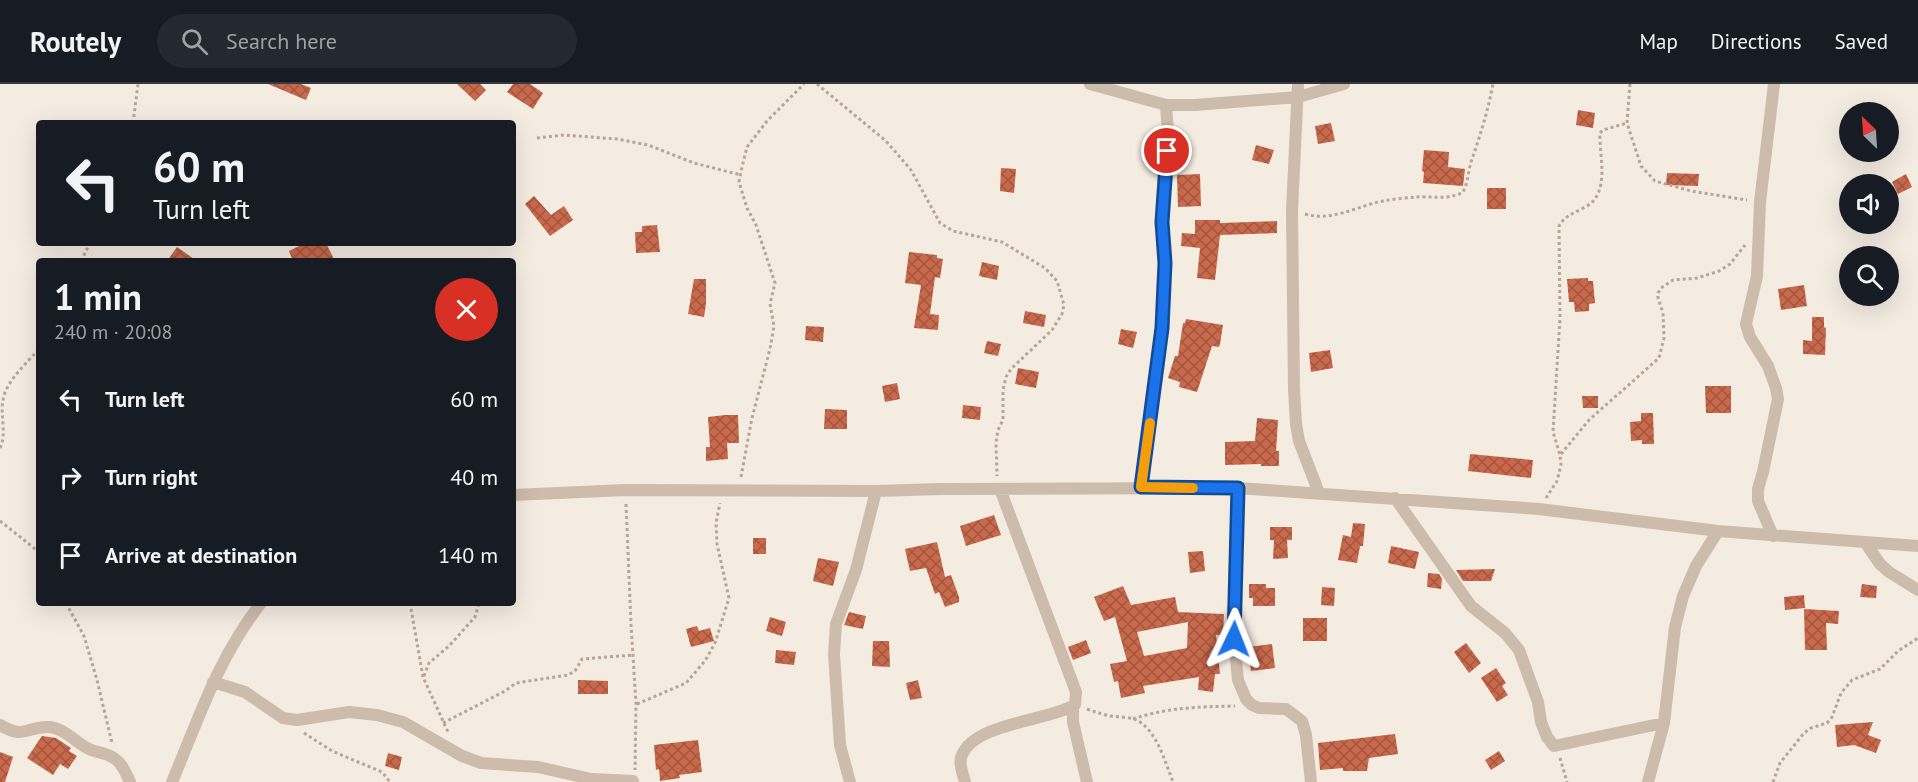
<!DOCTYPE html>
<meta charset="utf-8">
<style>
:root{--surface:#171b24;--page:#242831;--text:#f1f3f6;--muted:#9ea1a6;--line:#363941}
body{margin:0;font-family:"PT Sans",sans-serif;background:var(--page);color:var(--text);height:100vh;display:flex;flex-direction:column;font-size:22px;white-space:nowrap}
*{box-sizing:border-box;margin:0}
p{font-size:20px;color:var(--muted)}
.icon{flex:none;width:33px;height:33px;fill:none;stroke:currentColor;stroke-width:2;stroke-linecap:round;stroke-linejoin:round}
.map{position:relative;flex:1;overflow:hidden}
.side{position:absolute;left:36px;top:174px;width:480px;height:348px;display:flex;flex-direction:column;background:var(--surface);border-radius:6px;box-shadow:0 6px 24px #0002}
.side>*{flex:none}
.top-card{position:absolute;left:36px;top:36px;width:480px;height:126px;border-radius:6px;box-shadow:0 6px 24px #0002;background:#171b24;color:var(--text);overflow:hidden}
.needle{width:39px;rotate:335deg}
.fabs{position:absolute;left:1839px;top:18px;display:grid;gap:12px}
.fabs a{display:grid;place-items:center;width:60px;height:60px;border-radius:50%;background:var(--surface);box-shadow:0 6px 24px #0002;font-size:30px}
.pin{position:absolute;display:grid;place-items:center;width:51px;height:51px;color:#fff;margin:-26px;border:3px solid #fff;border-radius:50%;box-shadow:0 2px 6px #0007}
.me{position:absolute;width:66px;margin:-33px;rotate:2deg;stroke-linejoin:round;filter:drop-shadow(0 0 4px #0008)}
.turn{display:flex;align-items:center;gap:21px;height:126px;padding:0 18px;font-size:27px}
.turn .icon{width:78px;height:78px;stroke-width:2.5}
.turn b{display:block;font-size:42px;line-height:51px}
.round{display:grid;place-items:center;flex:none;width:63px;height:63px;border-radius:32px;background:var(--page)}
.summary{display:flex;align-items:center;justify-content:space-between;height:102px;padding:0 18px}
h1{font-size:36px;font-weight:700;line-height:45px}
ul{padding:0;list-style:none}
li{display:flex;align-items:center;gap:18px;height:78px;padding:0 18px}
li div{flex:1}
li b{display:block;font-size:22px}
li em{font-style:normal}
header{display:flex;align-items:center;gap:36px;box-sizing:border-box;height:84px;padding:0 30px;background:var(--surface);border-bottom:2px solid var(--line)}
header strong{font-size:28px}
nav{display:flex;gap:33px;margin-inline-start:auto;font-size:21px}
.search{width:420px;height:54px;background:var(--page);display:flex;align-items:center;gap:15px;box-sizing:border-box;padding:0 21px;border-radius:33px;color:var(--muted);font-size:22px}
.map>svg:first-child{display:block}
.building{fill:url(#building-cross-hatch);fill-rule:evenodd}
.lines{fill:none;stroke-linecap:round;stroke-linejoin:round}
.path{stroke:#b9a596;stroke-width:3;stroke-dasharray:3 3;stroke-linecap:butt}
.minor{stroke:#cdbbac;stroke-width:12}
.route-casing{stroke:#114b97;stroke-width:15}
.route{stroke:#1a73e8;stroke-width:10}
.slow{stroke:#f59e0b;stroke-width:10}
</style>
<header>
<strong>Routely</strong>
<div class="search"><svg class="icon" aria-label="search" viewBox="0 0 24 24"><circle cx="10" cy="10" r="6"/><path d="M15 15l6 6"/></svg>Search here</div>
<nav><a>Map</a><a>Directions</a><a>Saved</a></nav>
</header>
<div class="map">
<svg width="1918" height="698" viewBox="0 0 1918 698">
<defs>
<pattern id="building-cross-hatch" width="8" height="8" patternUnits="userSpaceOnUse" patternTransform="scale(1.5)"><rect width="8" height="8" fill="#c8694b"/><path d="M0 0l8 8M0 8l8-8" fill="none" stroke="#a4573f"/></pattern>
</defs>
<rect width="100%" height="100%" fill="#f4ebe1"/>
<path class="building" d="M268,0H301L311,4L306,16Z
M457,0H480L486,6L475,17Z
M513,0H530L543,9L533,25L507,8Z
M1578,26L1595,29L1593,44L1576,41Z
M1331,39L1335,57L1318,60L1315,42Z
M1256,61L1274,66L1269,80L1252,76Z
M1424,66L1449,68L1448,83L1465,85L1463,102L1423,99L1424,88L1422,87Z
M1001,84L1016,85L1014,109L1000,107Z
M1667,89L1699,90L1698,102L1666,101Z
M1200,90L1201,122L1178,123L1177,91Z
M1906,90L1912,103L1898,110L1892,98Z
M1487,104H1506V125H1487Z
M534,112L551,131L564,122L573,136L550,152L525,120Z
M1195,136H1220V139L1277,137V149L1220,151L1215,196L1197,194L1200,164L1181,162L1182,149L1195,150Z
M657,141L660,168L636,169L635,148H642V142Z
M305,159H326L335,177H293L289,167Z
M177,163L197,177H167Z
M909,168L937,171V174L943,175L940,194L935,193L930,230L939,231L938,246L914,244L921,201L905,199Z
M982,178L999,182L997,196L979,192Z
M1588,194V197H1593L1595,219L1589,220V227L1575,228L1574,218H1569L1567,195Z
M694,195H706V220L704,233L688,230Z
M1804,201L1807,222L1781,226L1778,205Z
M1025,227L1046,231L1044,243L1023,239Z
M1812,233H1824V243L1826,244L1825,271L1803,270V256L1812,257Z
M1186,235L1223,241L1220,260L1219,263L1212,262L1197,308L1179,303L1180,298L1168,294L1175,272H1178L1183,239H1185Z
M806,242L824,243L823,258L805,256Z
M1121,245L1137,248L1133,264L1118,260Z
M987,257L1001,260L998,272L984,269Z
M1330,266L1333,284L1311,288L1309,269Z
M1018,284L1039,288L1036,304L1015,300Z
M897,299L900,315L885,318L882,302Z
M1705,302H1731V329H1706Z
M1582,312H1598V324H1583Z
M963,321L981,323L980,336L962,334Z
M825,325L847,326V345H824Z
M1641,329H1653L1654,360H1642V356L1631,357L1630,338L1641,337Z
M725,331H738L739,359H727L728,375L706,377V363H710L708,333Z
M1257,334L1278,336L1276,367H1279V382H1261V380L1225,381V358L1255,357Z
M1470,370L1533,376L1531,394L1468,387Z
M994,431L1001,451L966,462L960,442Z
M1353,439L1365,440L1363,462H1360L1357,479L1338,476L1343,451L1351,453Z
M1270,443H1292V456H1287L1288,474L1273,475L1274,456H1270Z
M753,454H766V470H753Z
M937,458L945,493L951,491L959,513V518L945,523L939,508L935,510L926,484L910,487L905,465Z
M1391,462L1419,468L1415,485L1388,479Z
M1203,467L1205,487L1190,489L1188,468Z
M818,474L839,478L833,502L813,497Z
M1495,485L1491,497H1463L1456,486Z
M1428,489L1439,490L1442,495L1441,505L1427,503Z
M1249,500H1266V504H1275V522H1253V514H1249Z
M1862,500L1877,502L1876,514L1860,513Z
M1123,502L1131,521L1175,513L1178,528L1224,530L1223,551H1216L1220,590H1215L1213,608L1198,606L1199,593L1143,602L1145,609L1121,614L1118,597L1114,598L1110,580L1127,577L1115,533L1104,537L1094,513ZM1188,538L1187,564L1144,572L1137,548Z
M1322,503L1335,504L1334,522L1321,521Z
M1804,511L1805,524L1785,526L1784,513Z
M1804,525L1839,527L1838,540L1826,539L1827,566H1805Z
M849,528L866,532L863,545L844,541Z
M770,533L786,538L782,552L766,547Z
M1303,534H1327V557H1303Z
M697,542L699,547L710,544L714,557L691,563L686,545Z
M1086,556L1091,569L1073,576L1068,563Z
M873,557H889L890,583L872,582Z
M1466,559L1481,579L1469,589L1454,568Z
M1272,560L1275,584L1251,587L1248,563Z
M776,566L796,568L794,581L775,579Z
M1496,584L1506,599L1502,602L1508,611L1497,618L1481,594Z
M578,596L608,597V610H578Z
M918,596L922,614L910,616L906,599Z
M1873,638L1868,651L1881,656L1876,669L1854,661L1837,663L1835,641Z
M1395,650L1398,670L1369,674L1367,687H1343V684L1320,686L1318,659Z
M42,652L56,654L71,664L69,667L77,672L68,685L60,680L53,691L27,674Z
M698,656L702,688L679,691L680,694L660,697L659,685L656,686L654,661Z
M1499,667L1505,677L1491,686L1485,676Z
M0,668L13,673L5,698H0Z
M388,669L402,673L399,686L385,682Z"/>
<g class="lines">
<path class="path" d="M817,0L886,57L911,86L940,139L953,147L1002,158L1045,184L1057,197L1064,221L1062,230L1052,246L1011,285L1006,293L1003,306V336L998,346L996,358L997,392
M1630,0L1627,39L1641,82L1655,97L1691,107L1747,116
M133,39L138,0
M537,54L564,51L617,55L648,61L694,79L741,91
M1305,130C1332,138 1357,122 1383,117C1393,115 1405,114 1415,113C1430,112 1447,116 1462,109C1468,101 1468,88 1471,78C1480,52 1488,27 1493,0
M81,177L90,159
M0,364C7,351 0,331 3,316C6,297 26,280 39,265
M1561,370L1589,336L1659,274L1664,254L1663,229L1658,214V209L1661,204L1673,196L1697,194L1719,187L1730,180L1745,161
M741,393L752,334L770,265L774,242L770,220L775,199L756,141L747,124L739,98L742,83L747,63L767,37L804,0
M1546,414L1557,397L1561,381L1560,371L1553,348L1560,234L1559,142C1565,131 1575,129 1585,123C1611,110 1599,72 1600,49L1603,46L1627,39
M626,420L631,540L636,620L635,686
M0,437L39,468
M66,519L84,552L97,596L112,659
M410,519L423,593L448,648
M424,592L429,579L449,562L475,533L479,519
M637,620L686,599L705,577L715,559L729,514L717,460L716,439L720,419
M1087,625C1095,628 1102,630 1110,632C1118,633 1127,633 1134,635C1156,643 1165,678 1173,698
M1133,635C1169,623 1198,623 1235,622
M443,639L505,607L516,599L568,591L575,587L582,575L633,571
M304,649L332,667L382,688L390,698
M1560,674L1567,698
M1773,698L1780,679L1804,649L1811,644L1827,639L1832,633L1841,609L1852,596L1880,585L1898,567L1918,554"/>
<path class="minor" d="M1090,0L1166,21H1195L1298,13L1344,0
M1298,0L1292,127L1294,305L1296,340L1299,357L1319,409
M1141,403L1162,245L1165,179L1162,138L1168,50L1166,21
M1238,404L1234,555L1238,596L1246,615L1252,621L1259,624L1286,625L1302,637L1306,651L1311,698
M513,411L626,406L876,407L941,405L1238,404L1539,425L1718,447L1918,462
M1395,414L1471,522L1505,549L1519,566L1538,618L1541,638L1547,653L1554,662L1664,639
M1773,452L1758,417V405L1763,388L1778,315L1776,304L1768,282L1750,253L1746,240L1757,192L1760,118L1774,0
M1865,458L1880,480L1889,488L1918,506
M213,598L245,608L283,634L297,636L349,628L377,631L403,638L462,672L481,679L538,683L591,695L633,697
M1073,622V638L1087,698
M0,641C25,656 27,642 49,643C64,644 76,659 89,665C98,669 108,669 115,675C123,680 126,690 130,698
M172,698C199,634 218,574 261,519
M850,698L840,661L834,570L836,540L856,486L876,407
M965,698C963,690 958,679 962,671C975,639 1047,637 1075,621L1076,608L1000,405
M1648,698L1664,639L1675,543L1683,512L1696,482L1718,447"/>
</g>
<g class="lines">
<g class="route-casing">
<path id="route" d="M1167,67L1162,138L1165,179L1162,244L1141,403L1238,404L1234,555"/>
</g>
<use href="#route" class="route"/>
<path class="slow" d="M1150,339L1141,403L1193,404"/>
</g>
</svg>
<div class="fabs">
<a><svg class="needle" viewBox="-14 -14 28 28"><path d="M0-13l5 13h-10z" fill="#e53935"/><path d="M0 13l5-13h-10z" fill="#9ea1a6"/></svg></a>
<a><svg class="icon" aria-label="sound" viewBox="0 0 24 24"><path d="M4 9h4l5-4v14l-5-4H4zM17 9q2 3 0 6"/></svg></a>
<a><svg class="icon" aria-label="search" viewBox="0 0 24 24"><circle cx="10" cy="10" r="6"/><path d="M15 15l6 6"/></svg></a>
</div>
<div class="pin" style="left:1167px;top:67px;background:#d93025"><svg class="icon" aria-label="arrive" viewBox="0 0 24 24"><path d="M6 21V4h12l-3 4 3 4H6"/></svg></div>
<svg class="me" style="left:1234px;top:555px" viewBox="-20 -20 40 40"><path d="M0-17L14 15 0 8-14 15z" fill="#1a73e8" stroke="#fff" stroke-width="4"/></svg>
<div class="top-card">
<div class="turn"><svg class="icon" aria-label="left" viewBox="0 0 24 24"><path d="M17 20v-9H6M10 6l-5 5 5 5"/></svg><div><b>60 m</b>Turn left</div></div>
</div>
<section class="side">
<div class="summary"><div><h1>1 min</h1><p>240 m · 20:08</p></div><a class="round" style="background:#d93025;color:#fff"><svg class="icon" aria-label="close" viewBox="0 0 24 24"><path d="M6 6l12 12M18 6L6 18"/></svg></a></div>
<ul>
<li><svg class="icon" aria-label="left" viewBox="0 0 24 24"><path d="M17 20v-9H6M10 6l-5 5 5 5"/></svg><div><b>Turn left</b></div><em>60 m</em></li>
<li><svg class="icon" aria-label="right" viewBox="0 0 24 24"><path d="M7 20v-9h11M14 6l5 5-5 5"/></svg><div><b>Turn right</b></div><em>40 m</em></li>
<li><svg class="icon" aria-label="arrive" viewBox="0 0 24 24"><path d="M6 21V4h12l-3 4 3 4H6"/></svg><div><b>Arrive at destination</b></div><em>140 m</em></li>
</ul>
</section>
</div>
